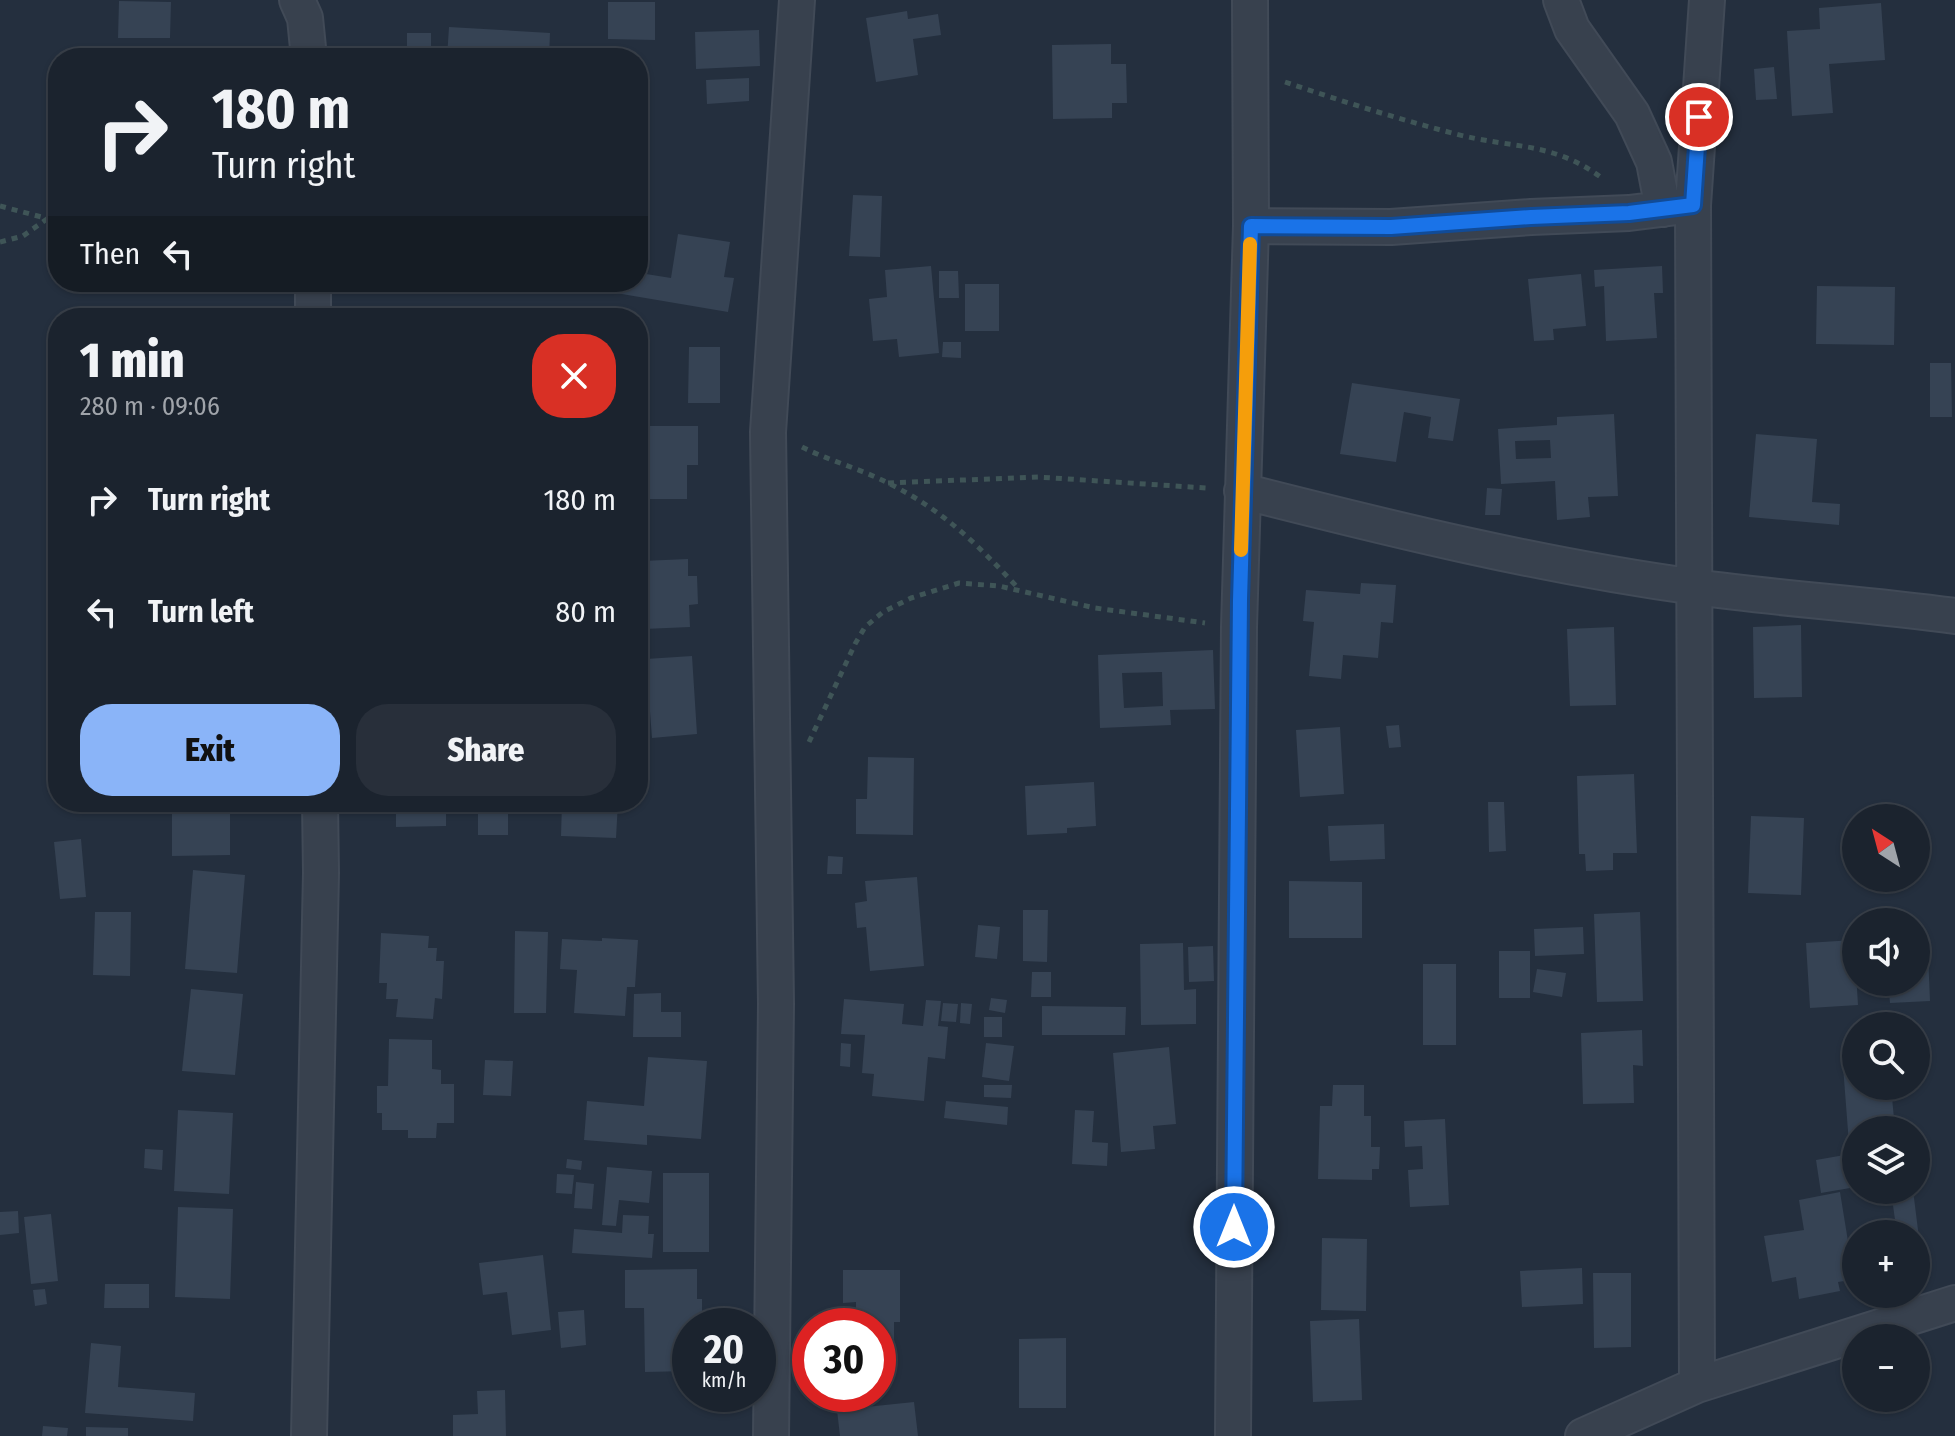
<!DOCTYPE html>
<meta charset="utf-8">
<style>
:root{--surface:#1b232e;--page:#282f3a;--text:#f1f3f6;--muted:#a0a4aa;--line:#39404a;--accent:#8ab4f8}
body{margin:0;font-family:"Fira Sans Condensed",sans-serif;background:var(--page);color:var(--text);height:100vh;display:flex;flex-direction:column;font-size:30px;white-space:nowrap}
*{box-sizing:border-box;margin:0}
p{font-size:26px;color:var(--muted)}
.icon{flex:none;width:44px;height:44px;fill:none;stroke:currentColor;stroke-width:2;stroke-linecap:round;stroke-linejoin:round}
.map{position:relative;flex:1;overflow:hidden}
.sheet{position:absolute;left:48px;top:308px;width:600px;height:504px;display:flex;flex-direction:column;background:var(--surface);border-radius:32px;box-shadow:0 2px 6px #0004,0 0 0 2px var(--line)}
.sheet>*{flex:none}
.top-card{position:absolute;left:48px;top:48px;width:600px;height:244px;border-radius:32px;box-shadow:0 2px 6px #0004,0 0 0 2px var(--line);background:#1b232e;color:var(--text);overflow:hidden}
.needle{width:52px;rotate:324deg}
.fabs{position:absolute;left:1842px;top:804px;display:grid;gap:16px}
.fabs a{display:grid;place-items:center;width:88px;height:88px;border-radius:50%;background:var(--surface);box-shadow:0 2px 6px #0004,0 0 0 2px var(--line);font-size:40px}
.speed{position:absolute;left:672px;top:1308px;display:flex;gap:16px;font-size:40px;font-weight:700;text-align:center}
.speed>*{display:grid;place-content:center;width:104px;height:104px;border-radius:50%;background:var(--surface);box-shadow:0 2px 6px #0004,0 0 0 2px var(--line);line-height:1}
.speed small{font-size:20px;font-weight:400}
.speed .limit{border:12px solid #d22;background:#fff;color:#111}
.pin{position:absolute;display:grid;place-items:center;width:68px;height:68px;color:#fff;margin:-34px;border:4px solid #fff;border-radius:50%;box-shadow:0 2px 8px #0007}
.me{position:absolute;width:88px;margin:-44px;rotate:0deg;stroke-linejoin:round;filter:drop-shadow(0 0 6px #0008)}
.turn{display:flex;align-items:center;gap:28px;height:168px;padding:0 32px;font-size:36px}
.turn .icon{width:104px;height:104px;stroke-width:2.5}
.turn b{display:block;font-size:56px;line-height:68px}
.then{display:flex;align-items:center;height:76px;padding:0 32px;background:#0003;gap:16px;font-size:30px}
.round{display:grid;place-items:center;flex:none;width:84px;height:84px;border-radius:32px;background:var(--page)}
.head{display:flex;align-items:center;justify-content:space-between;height:136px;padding:0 32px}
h1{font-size:48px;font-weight:800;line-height:60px}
.action{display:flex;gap:16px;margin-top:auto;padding:16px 32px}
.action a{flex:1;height:92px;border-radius:32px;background:var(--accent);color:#111;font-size:32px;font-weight:800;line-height:92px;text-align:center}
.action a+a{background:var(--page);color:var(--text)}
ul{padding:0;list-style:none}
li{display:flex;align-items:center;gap:24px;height:112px;padding:0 32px}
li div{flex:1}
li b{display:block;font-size:30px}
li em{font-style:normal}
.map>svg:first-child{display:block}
.building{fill:#364354;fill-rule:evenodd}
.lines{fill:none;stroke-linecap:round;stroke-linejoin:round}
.street-casing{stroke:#414a57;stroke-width:38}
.path{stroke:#3f5557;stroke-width:5;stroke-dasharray:6 6;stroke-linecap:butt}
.street{stroke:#38414e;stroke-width:34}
.route-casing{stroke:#114b97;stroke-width:20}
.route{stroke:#1a73e8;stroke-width:14}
.slow{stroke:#f59e0b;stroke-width:14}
</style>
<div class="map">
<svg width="1955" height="1436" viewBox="0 0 1955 1436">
<rect width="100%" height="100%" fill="#242f3e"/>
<path class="building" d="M119,1L171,2L170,38H118Z
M608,2H655V40L608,39Z
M1881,3L1885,60L1829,64L1833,113L1792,116L1787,31L1820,29L1819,8Z
M907,11L908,19L938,14L941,35L913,39L918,75L876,82L866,18Z
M449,27L550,33L549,58H447Z
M759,30L760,66L696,69L695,32Z
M407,33H431V58H407Z
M1111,44V64H1126L1127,103H1112V118L1053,119L1052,45Z
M1774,67L1777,99L1756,100L1754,69Z
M749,78V101L707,104L706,80Z
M853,195L882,196L880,257L849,256Z
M678,234L730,242L724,277L734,278L728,312L610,292L612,282H638V253L649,255L646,274L671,278Z
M931,266L939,353L899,357L897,339L873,341L869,299L887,297L885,270Z
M1662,266L1663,293H1654L1657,338L1606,341L1604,286L1595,287L1594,270Z
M939,271H958L959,298H939Z
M1581,274L1586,326L1553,329L1554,340L1534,341L1528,279Z
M965,284H999V331H965Z
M1817,286L1895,287L1894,345L1816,344Z
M215,306H262V318H196V315H215Z
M943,342H961V358L942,357Z
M689,347H720V403H688Z
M1930,363H1951L1952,417H1930Z
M1352,383L1460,399L1453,441L1428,438L1431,417L1404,412L1396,462L1340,454Z
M1614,414L1618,496L1588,497L1590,517L1557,520L1555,481L1501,484L1498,429L1557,425V417ZM1550,440L1551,458L1516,459L1515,441Z
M638,426H698V465H687V499H638Z
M1756,434L1817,439L1812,502L1840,504L1839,525L1749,517Z
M1487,488L1502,489L1500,515H1485Z
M688,559V576H697L698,604L689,605L690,627L644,629L642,561Z
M1361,583L1396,585L1393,623L1381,622L1378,658L1343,655L1341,679L1309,676L1314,622L1303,621L1306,590L1360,594Z
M1801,625L1802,697L1754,698L1753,627Z
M1614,627L1616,705L1570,706L1567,629Z
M1213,650L1215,709L1170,710L1171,725L1100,728L1098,655ZM1162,672L1163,706L1124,708L1122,673Z
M692,656L697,734L652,738L646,659Z
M1399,725L1401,747L1389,748L1386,726Z
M1340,727L1344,794L1300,797L1296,730Z
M868,757L914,758L913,835L856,834V799H867Z
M1634,774L1637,853H1613V870L1586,871L1585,854H1579L1577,776Z
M1094,782L1096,826L1067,828V833L1027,835L1025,786Z
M172,802H230V855L172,856Z
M396,802H446V826L396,827Z
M478,802H508V835H478Z
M562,802H618L616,838L561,836Z
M1488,802H1504L1506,851L1489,852Z
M1751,816L1804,818L1801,895L1748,893Z
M1384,824L1385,859L1330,861L1328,826Z
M81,839L86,897L60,899L54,842Z
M828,856L843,857L842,874H827Z
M193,870L245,875L237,973L185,969Z
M917,877L924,966L870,971L866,927L857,928L855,903L867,901L865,881Z
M1289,881L1362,882V938H1289Z
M1023,910H1048L1047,962L1023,961Z
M95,912H131L130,976L93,975Z
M1640,912L1643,1001L1597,1002L1594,914Z
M978,925L1000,927L997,959L975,957Z
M1583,927L1584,954L1535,956L1534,929Z
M515,931L548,932L546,1013H514Z
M381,933L429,936L428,948H437L436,961H444L442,999L435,998L433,1019L396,1017L398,999H386L387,983H379Z
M602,938L638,940L635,987H627L625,1016L574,1013L577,970L560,969L562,939L602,941Z
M1854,940L1858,1005L1810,1008L1806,943Z
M1183,943L1184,990L1196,989V1024L1141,1025L1140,944Z
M1213,946L1214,981L1189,982L1188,947Z
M1499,951H1530V998H1499Z
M1928,954L1930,1001L1890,1003L1888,982H1916V955Z
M1423,964H1456V1045H1423Z
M1537,969L1566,973L1562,997L1533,992Z
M1032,972H1051V997H1031Z
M191,989L243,994L235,1075L182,1071Z
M661,993V1012H681V1037H633L634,994Z
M991,998L1007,1000L1005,1013L989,1010Z
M844,999L904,1004L902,1024L923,1026L926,1000L941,1001L938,1026L948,1027L945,1059L928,1057L924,1101L872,1096L874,1074L862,1073L865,1035L841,1034Z
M943,1003L958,1004L956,1022L941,1021Z
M961,1003L972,1004L970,1024L960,1023Z
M1042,1006L1126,1007L1125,1035H1042Z
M984,1017H1002V1037H984Z
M1642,1030L1643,1066L1633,1065L1634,1103L1583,1104L1581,1033Z
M389,1039L432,1040V1069L441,1070V1084H454V1123H437L436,1138H408V1130H382V1113H377V1086H388Z
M841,1043L851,1044L850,1067L840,1066Z
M986,1043L1014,1046L1009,1081L982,1077Z
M1169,1047L1176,1124L1153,1126L1155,1149L1121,1152L1113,1053Z
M648,1057L707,1061L701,1139L647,1135V1145L584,1140L587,1101L644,1106Z
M485,1060L513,1061L511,1096L483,1095Z
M1856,1065V1086H1891L1895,1130H1856V1143L1849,1144L1843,1066Z
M984,1085H1012L1011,1098L984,1097Z
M1333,1085H1364V1116H1371V1147H1380L1379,1169H1372V1180L1318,1179L1320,1106H1332Z
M946,1101L1008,1107L1007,1125L944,1118Z
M178,1110L233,1113L229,1194L174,1191Z
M1075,1110L1094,1111L1092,1142L1108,1143L1107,1166L1072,1164Z
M1445,1119L1449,1205L1410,1207L1408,1170L1423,1169L1422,1146L1405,1147L1404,1121Z
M145,1149L163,1150L162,1170L144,1168Z
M1856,1153V1187L1821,1193L1816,1160Z
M567,1159L582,1161L581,1170L566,1168Z
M607,1167L652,1171L649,1203L619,1200L616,1226L602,1225Z
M663,1173H709V1252H663Z
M557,1174L574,1175L572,1194L556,1193Z
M576,1182L594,1184L592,1209L574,1208Z
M1913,1190L1919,1238L1916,1239V1234H1897L1891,1191Z
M1840,1192L1852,1266L1856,1265V1279L1838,1282L1840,1291L1799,1299L1796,1277L1772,1282L1764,1236L1804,1230L1799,1200Z
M178,1207L233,1209L230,1299L175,1297Z
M18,1211L19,1233L0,1235V1212Z
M51,1214L58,1281L31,1284L24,1217Z
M623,1215L649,1216L648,1234H654L652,1258L572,1253L574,1229L622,1233Z
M1322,1238L1367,1239L1366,1311L1321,1310Z
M543,1255L551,1330L512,1335L507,1292L483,1295L479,1263Z
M1582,1268L1583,1304L1522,1307L1520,1271Z
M697,1269V1299H702V1326H690V1371L645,1372L644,1308H625V1270Z
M843,1270H900V1322H894V1341H878V1326H856V1302L843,1303Z
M1593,1273H1631V1347L1594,1348Z
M105,1284H149V1308H104Z
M45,1289L47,1304L35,1306L33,1290Z
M584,1310L586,1345L561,1348L558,1312Z
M1359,1319L1362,1400L1313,1402L1310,1321Z
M1066,1338V1408H1019V1339Z
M91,1343L121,1346L118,1387L195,1393L193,1421L85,1413Z
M505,1390L506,1436H453V1415L478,1414L477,1391Z
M914,1402L918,1436H840L837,1410Z
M43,1426L68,1428L67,1436H42Z
M86,1427L128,1428V1436H86Z"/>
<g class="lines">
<g class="street-casing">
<path id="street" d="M297,0L305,18L309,58
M1561,0L1572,29L1632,114L1654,162L1663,209
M1251,226L1391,227L1531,217L1629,213L1693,205
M313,282V318
M1242,491C1391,529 1542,566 1695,587C1781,599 1868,604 1955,616
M1697,1385L1693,205L1707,0
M309,1436L321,873L320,802
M771,1436L776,1004L768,432L797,0
M1233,1436L1239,627L1251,226L1250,0
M1583,1436L1697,1385L1955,1303"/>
</g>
<path class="path" d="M1285,82C1341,101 1398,119 1456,134C1512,149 1552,141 1602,178
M0,206L49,219
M0,242L23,236L58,211
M802,447C830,461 861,469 888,483C943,510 978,545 1018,588
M888,483L1038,477L1206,488
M809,742L855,644L865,627L883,612L911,598L959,583L999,586L1095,608L1205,623"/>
<use href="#street" class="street"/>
</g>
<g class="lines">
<g class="route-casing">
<path id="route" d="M1234,1227L1240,600L1251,226L1391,227L1531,217L1629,213L1693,205L1699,117"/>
</g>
<use href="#route" class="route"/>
<path class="slow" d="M1241,550L1250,244"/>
</g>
</svg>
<div class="fabs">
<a><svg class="needle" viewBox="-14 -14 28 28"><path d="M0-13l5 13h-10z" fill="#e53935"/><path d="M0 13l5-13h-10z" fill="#a0a4aa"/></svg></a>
<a><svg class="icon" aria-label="sound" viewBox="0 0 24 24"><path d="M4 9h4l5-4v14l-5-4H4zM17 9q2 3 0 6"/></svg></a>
<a><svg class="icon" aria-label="search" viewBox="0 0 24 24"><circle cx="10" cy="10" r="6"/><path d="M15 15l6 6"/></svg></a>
<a><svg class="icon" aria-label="layers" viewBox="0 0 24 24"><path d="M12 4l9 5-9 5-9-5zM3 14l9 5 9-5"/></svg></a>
<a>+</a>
<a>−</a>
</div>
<div class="speed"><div>20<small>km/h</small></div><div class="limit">30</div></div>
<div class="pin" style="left:1699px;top:117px;background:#d93025"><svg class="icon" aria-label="arrive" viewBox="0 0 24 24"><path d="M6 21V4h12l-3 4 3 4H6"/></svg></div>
<svg class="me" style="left:1234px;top:1227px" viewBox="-20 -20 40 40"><circle r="17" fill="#1a73e8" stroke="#fff" stroke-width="3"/><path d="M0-11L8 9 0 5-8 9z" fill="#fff"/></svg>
<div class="top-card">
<div class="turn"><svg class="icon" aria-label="right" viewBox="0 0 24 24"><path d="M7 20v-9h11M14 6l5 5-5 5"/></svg><div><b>180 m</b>Turn right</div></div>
<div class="then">Then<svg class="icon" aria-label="left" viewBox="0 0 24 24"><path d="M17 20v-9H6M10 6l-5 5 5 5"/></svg></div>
</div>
<section class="sheet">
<div class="head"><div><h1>1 min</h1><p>280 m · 09:06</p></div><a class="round" style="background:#d93025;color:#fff"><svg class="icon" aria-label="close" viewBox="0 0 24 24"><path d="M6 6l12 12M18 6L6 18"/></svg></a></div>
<ul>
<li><svg class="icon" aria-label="right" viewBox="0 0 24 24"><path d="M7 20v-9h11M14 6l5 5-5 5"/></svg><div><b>Turn right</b></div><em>180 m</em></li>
<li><svg class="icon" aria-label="left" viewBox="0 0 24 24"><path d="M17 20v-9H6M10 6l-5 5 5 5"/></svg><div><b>Turn left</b></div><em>80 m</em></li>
</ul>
<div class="action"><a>Exit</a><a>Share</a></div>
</section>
</div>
